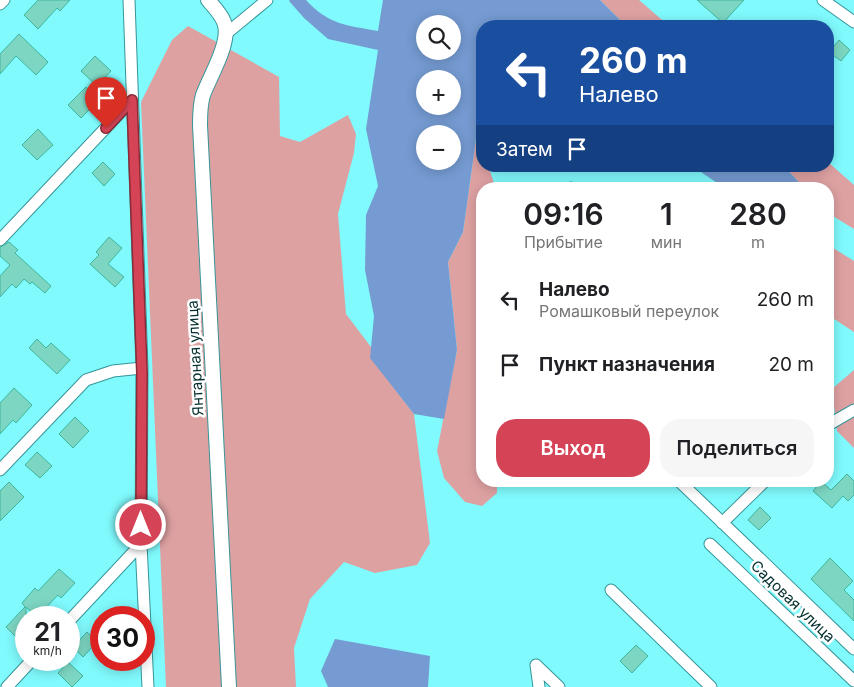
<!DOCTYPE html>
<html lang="ru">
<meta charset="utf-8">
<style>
:root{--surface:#fff;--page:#f6f6f6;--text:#202124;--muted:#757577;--accent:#d54456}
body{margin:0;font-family:Inter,sans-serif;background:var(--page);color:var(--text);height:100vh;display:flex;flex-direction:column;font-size:19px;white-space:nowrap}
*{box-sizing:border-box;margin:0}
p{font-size:16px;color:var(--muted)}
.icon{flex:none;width:28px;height:28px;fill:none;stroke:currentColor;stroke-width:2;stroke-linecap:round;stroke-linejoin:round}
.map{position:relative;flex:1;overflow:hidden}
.details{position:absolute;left:476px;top:182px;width:358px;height:305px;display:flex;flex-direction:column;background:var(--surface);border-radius:20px;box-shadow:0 2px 12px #0003}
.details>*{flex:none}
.hud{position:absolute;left:476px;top:20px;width:358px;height:152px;border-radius:20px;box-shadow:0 2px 12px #0003;background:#1a4fa0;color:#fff;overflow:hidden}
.controls{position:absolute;left:416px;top:15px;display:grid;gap:10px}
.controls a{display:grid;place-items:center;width:45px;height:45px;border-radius:50%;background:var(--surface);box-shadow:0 2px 12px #0003;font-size:25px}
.speed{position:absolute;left:15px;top:606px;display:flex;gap:10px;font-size:25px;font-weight:700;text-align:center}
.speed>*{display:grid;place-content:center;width:65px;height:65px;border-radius:50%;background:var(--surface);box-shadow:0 2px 12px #0003;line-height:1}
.speed small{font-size:12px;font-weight:400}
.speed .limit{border:8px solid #d22;background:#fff;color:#111}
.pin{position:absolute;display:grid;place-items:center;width:42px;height:42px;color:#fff;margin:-51px -21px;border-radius:50% 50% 50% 0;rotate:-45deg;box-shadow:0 0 5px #0007}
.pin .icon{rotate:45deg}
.me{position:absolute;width:55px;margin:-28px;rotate:0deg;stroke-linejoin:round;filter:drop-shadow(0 0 4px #0008)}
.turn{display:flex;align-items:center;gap:18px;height:105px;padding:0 20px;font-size:22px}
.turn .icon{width:65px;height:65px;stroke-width:2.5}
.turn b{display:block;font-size:35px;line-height:42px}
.then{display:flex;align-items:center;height:48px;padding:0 20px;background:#0003;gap:10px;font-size:19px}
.eta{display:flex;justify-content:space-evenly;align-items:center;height:85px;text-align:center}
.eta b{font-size:30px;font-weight:600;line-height:35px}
.button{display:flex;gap:10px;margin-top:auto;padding:10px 20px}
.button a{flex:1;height:58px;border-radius:20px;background:var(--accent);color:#fff;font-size:20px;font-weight:600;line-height:58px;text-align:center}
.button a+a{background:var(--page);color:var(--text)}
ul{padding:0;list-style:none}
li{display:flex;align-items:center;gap:15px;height:65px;padding:0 20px}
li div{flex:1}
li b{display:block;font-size:19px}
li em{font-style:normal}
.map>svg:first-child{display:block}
.green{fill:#dea1a2}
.water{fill:#759bd2;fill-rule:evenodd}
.building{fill:#7cd6c2;stroke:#40b59e}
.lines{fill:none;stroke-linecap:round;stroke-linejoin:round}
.minor-casing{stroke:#369598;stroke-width:13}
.tertiary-casing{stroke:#369598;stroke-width:16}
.minor{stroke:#fff;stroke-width:11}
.tertiary{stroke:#fff;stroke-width:14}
.route-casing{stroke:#8a2c38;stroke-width:12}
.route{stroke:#d54456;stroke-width:9}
.labels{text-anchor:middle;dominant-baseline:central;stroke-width:5;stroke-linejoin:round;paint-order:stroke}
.street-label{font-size:15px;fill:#052f30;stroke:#fff}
</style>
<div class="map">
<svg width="854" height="687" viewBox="0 0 854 687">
<rect width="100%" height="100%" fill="#80fafd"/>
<path class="green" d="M600,0H639L669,26H626Z
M188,26L279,77L280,136L300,142L348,115L356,134L354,153L338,214L346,314L371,347V358L414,414L430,543L417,565L375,573L344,562L310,599L294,648L296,687H166L141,102L172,40Z
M482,96V166H491L490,171L496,189H482V306L477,310L482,347V409L481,417L482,421V481H497V493L482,506L465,502L444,478L437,451L457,350L448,262L463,232Z
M828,162L854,185V229L828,213V189H805L784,166H828Z
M828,246H830L854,261V332L828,315Z
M854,370V448L837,431L832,389Z"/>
<path class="water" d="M290,0H306C329,25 346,25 378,31L383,0H600L626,26H482V96L463,232L448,262L457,350L444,419L414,414L370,358L374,316L365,270L366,215L378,186L366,129L378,50L328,39L304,18L289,1ZM425,24H452V51H425ZM425,79H452V106H425ZM425,134H452V161H425Z
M692,166H784L805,189H726Z
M335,639L430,656L428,687H328L321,671Z"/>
<path class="building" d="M38,0H70L60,11L57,8L38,29L24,15Z
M697,0H744L723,23Z
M19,34L48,62L36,75L16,56L0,74V54Z
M839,40L850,50L841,61L829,52Z
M95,56L111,71L97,86L81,71Z
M86,87L99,100L81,118L68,105Z
M38,129L53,145L37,160L22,145Z
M103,162L115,174L104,186L92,173Z
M109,237L122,248L108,264L124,277L115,287L90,264L99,255L96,252Z
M9,242L18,250L15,253L51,286L45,293L32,282L30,284L24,279L16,288L12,284L0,297V276L10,265L0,256V247Z
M37,339L46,348L51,343L70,360L57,374L29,348Z
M14,388L32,405L16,423L13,420L0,434V403Z
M75,417L89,431L73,448L59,434Z
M37,452L52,466L40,478L25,465Z
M847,474L854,481V495L848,501L843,496L832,508L813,491L821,481L831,490Z
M9,482L24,497L0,521V491Z
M760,507L771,518L759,530L748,520Z
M830,558L853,581L844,590L854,600V621L811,579Z
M59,569L75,583L61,598L58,595L37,617L26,607V635L20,641L6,627L25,607L22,603L35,588L38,591Z
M87,632L97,642L83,657L73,647Z
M636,645L648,656L632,673L620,661Z
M68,662L83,676L72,687L58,673Z"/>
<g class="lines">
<g class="minor-casing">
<path id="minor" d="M129,0L142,368L141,544L148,687
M823,0L854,22
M0,4L4,0
M227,33L267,0
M571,188V189
M0,240L132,100
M828,425L854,410
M0,470L86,380L113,371L142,368
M679,481L854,649
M722,523L765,481
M710,544L854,681
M611,590L711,687
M69,621L141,544
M536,665L559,687
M536,665L539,687
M7,687L32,660"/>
</g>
<g class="tertiary-casing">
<path id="tertiary" d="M208,0C214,7 221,14 224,22C232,41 210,76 203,95C200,105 200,115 200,125L229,687"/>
</g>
<use href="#minor" class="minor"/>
<use href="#tertiary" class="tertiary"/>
</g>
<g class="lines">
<g class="route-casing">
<path id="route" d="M106,128L132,100L142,374L141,525"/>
</g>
<use href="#route" class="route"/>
</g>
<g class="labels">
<g class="street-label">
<text transform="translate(195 358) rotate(-93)">Янтарная улица</text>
<text transform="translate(793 601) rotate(44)">Садовая улица</text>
</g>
</g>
</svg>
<div class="controls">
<a><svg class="icon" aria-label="search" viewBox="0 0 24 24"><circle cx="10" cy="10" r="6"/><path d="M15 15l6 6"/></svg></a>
<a>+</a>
<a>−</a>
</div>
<div class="speed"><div>21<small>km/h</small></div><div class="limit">30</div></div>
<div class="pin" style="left:106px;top:128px;background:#d93025"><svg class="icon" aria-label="arrive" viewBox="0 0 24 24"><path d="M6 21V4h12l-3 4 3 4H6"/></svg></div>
<svg class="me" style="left:141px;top:525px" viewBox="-20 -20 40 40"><circle r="17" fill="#d54456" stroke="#fff" stroke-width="3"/><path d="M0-11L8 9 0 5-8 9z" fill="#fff"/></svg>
<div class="hud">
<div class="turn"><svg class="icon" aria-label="left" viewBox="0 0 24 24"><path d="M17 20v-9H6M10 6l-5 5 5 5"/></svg><div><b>260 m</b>Налево</div></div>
<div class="then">Затем<svg class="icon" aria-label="arrive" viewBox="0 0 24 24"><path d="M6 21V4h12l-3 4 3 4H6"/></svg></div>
</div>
<section class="details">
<div class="eta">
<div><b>09:16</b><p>Прибытие</p></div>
<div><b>1</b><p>мин</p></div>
<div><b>280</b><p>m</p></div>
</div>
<ul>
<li><svg class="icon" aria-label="left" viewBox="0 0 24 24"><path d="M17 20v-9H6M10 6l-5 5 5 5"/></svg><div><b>Налево</b><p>Ромашковый переулок</p></div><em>260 m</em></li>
<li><svg class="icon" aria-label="arrive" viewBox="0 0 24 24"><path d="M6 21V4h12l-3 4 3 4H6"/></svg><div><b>Пункт назначения</b></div><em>20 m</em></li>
</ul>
<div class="button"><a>Выход</a><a>Поделиться</a></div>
</section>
</div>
